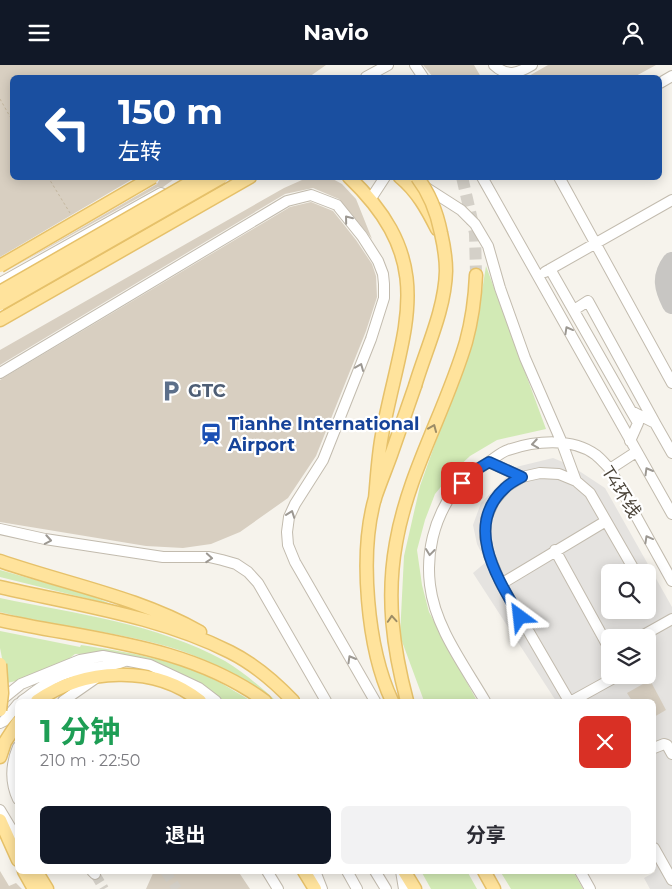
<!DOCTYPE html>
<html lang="zh">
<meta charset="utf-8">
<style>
:root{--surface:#fff;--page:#f2f2f3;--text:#2b2b33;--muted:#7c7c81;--accent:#111827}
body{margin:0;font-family:Montserrat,"Noto Sans SC",sans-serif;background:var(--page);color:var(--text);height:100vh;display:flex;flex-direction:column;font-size:19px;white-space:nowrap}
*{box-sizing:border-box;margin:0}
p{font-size:16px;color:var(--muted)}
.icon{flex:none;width:28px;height:28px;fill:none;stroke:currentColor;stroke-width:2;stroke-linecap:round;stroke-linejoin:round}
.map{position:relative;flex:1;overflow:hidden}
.sheet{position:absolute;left:15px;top:634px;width:641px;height:175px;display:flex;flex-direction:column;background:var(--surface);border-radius:8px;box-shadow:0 2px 12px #0003}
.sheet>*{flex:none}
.banner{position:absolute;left:10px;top:10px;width:652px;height:105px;border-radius:8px;box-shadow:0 2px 12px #0003;background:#1a4fa0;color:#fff;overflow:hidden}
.tools{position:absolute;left:601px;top:499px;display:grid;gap:10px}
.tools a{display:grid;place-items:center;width:55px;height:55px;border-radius:8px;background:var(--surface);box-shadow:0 2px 12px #0003;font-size:25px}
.pin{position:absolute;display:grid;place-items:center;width:42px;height:42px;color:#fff;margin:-21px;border-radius:10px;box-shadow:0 2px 8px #0006}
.me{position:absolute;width:55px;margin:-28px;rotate:330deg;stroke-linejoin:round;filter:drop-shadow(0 0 4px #0008)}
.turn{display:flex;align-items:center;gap:18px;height:105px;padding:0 25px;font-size:22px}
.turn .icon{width:65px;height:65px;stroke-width:2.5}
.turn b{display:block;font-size:35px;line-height:42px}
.round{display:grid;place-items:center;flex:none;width:52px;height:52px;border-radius:8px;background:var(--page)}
.head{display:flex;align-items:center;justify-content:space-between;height:85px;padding:0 25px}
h1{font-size:30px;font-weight:700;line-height:38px;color:#1e9e55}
.button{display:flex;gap:10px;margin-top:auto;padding:10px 25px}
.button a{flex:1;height:58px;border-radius:8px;background:var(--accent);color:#fff;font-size:20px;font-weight:700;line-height:58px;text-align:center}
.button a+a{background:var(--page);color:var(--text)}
header{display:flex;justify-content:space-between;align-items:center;height:65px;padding:0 25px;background:var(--accent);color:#fff;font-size:22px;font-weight:700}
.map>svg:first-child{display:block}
.green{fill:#d2eab5}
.parking{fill:#e5e3e0;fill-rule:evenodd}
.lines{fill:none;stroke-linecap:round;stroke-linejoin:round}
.taxiway{stroke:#c8c6c3;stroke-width:20}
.building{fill:#d8cfc1}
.minor-tunnel{stroke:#d4d0c8;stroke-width:10;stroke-dasharray:10 5;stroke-linecap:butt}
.major-tunnel{stroke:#d4d0c8;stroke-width:12;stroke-dasharray:12 6;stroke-linecap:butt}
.minor-casing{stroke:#c2bbae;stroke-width:12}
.major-casing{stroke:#e6c16a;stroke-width:15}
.path{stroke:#c4b79f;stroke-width:1;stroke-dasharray:2.5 2.5;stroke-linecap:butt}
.minor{stroke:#fff;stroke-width:10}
.major{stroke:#ffe39c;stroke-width:12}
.major-bridge-casing{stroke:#e6c16a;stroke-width:15;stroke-linecap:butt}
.major-bridge{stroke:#ffe39c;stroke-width:12}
.oneway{stroke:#9c9892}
.oneway2{stroke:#9c8c66}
.route-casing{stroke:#114b97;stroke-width:12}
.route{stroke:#1a73e8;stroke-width:9}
.labels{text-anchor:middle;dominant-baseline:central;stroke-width:4.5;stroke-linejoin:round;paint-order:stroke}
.service-label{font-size:18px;font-weight:bold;fill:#4e5e75;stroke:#fff;text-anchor:start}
.transit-label{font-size:18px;font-weight:bold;fill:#164399;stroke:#fff;text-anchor:start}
.street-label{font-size:18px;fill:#4b4439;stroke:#fff}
</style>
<header><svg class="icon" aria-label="menu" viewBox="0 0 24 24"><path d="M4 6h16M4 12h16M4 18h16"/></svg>Navio<svg class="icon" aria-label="person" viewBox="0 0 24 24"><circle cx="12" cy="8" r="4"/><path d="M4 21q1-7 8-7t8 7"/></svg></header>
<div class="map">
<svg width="672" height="824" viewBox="0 0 672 824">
<rect width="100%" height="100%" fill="#f6f3ec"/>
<path class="green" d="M486,201L546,364L497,375L470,391L454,406L435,429L425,455L417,485L422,520L429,547L477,636H424L400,571L404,491L420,421L476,264Z
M0,505L92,531L113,540L0,512Z
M0,533C76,549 156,558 225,596C243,607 261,622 276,636C268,635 261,626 254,622C230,608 205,594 179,585C119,566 60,563 0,547Z
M0,566L80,582L81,580C126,587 173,594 215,615C227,621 239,629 251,636H222L201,620L149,594L110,588L75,589L62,599L20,615L7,618L0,583Z
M421,806H467L477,824H431Z
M500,806H573L583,824H511Z"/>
<path class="parking" d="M553,393L570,400L605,423L672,542V824H650L644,813L655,807L654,636H556L473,508L486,497L477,479L473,460L481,438L516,402ZM610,508H648V545H610ZM610,572H648V610H610Z"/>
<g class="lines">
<path class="taxiway" d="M672,197C661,212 664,223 672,239"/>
</g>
<path class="building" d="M0,0H326L309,12H12V112H136L0,192Z
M423,0H474L481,12H433Z
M548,0H656L634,12H527Z
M161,112H177L163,122H158L12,203L157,119Z
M331,113L342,119L356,134L372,174L339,134L313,123L285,129L0,300V285L284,123L302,115Z
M311,137L333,146L356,175L372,199L376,211L377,232L366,266L316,391L288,433L240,467L211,479L183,483L146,481L0,457V315L290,142Z
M650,615L666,645L654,652V636H632L627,628Z
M0,806L9,821L16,818L22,824H0Z
M154,806H238L250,824H146Z"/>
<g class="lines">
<path class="minor-tunnel" d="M165,806L177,824
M95,809L104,824"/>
<path class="major-tunnel" d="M462,112L475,168L476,210"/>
<g class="minor-casing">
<path id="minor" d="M415,0L423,12
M494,0C507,12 517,9 532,0
M366,12L388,0
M660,18L672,11
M482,112L672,449
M559,112L672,318
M422,120L461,145L475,159L488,181L500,223L525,293L562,378L576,416
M370,135L385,112
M550,204L631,346L655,358L672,388
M545,207L672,135
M0,218L161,128
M574,245L588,236L655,358
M0,308L287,136L311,130L337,140L362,171L378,196L383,209L384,219V233L371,274L323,395L295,439L289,452L287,467L288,480L295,497L375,636
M630,376L638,358L631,346
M489,397L522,412
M610,404L636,387
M0,464L45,474L163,492H209L222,495L236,499L248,507L258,518L326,636
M555,485L610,585
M501,519L606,456
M648,527L650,532
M640,572L672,554
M0,636L21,619L80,595L103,591L150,600L199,623L216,636
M22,636C36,626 51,613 68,608C87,602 107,603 125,596
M63,636L96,613
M485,636C464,600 435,562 430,520C426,488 434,455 452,429C461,415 475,405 489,397C495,393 501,387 508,385C535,376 572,372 596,390C601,394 605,399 610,404L672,516
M569,636L501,519L489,490L485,472L486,454L494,436L506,422L522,412L540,408L559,409L576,416L590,428L636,508
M572,636L619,610
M0,658L4,656L18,639
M18,682C11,699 10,717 18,734
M654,683L664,679L667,680L672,689
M0,745L18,775
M654,783L672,815
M92,806L95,809
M267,806L278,824
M315,806L322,824
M347,806L357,824
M375,806L386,824
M401,806L404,824
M580,806L590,824"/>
</g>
<g class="major-casing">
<path id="major" d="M349,112C441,200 402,263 382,370C378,391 377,413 375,434
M400,112C417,126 427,144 437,164
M0,255L250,112
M0,496C66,519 138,532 200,567
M0,522C77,540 159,551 230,587C254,599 275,617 293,636
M0,555C91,575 187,579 265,636
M37,636C84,603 154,599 200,636
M392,636C367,583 359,489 375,433C380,418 386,404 391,390C399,367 407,344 415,321
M407,636C393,583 386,533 396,478C408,408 446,345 466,277C472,255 475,233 476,210
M0,692L5,677L18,657
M0,755L18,795
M24,806L34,824
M36,806L47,824
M304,806L315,824
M404,806L415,824
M484,806L494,824"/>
</g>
<path class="path" d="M0,34L12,55
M48,112L70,148"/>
<use href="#minor" class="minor"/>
<use href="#major" class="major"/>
<g class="major-bridge-casing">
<path id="major-bridge" d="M0,201L153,112
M0,227L200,112
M0,239L222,112
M415,321C426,284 445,245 446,206C446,193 444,181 441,168C437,148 430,129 417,112
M0,599L2,628L0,645"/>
</g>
<use href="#major-bridge" class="major-bridge"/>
</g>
<defs><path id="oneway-chevron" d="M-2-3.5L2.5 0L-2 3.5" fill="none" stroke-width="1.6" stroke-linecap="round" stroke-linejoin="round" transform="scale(1.25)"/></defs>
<g class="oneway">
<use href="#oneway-chevron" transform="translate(348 154) rotate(-129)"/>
<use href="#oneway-chevron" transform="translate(568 265) rotate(-119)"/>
<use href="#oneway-chevron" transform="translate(360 302) rotate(-68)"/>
<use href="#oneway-chevron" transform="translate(535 379) rotate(171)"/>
<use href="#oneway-chevron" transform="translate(648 406) rotate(-120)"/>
<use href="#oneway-chevron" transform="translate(291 449) rotate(-70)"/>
<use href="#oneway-chevron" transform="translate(648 474) rotate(-119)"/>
<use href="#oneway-chevron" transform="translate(48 475) rotate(10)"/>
<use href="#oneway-chevron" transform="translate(430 487) rotate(97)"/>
<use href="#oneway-chevron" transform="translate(209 493) rotate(4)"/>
<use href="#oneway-chevron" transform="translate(351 594) rotate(-120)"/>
</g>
<g class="oneway2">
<use href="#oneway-chevron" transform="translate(433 363) rotate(-67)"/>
<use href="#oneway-chevron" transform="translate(392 554) rotate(-94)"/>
</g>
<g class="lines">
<g class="route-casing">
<path id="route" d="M462,418L471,408L489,397L522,412C516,415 510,418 505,423C463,461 498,514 520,552"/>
</g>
<use href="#route" class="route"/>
</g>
<defs>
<g id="parking-bare" transform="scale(1.725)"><path d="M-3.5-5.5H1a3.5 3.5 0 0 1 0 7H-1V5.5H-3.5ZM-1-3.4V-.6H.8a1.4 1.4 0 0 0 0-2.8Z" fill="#5c6f8a" stroke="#fff" stroke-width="2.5" paint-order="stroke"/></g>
<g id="station-bare" transform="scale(1.725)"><path d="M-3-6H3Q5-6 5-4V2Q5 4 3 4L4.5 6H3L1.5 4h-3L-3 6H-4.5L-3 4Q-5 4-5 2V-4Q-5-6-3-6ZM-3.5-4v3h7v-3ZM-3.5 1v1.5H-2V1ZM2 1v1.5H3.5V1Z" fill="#1a4fb4" stroke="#fff" stroke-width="2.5" paint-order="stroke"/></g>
</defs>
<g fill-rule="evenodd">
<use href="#parking-bare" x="171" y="326"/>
<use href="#station-bare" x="211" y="369"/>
</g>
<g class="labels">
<g class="service-label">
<text x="188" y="326">GTC</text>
</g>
<g class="transit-label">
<text x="228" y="359">Tianhe International<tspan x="228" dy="21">Airport</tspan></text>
</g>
<g class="street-label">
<text transform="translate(621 427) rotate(58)">T4环线</text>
</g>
</g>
</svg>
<div class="tools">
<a><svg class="icon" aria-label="search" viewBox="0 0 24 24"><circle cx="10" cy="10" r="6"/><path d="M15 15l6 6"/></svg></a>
<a><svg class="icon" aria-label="layers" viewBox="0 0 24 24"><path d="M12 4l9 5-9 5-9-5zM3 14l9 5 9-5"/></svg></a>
</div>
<div class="pin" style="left:462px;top:418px;background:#d93025"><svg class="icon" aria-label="arrive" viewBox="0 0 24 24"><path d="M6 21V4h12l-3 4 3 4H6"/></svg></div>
<svg class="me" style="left:520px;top:552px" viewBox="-20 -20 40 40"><path d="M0-17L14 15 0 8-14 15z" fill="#1a73e8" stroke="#fff" stroke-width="4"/></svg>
<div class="banner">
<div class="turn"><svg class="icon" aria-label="left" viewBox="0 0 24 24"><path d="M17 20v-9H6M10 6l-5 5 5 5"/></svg><div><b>150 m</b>左转</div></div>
</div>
<section class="sheet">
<div class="head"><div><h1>1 分钟</h1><p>210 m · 22:50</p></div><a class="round" style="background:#d93025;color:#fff"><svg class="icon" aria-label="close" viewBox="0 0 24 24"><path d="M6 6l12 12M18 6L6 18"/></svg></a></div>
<div class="button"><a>退出</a><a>分享</a></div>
</section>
</div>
